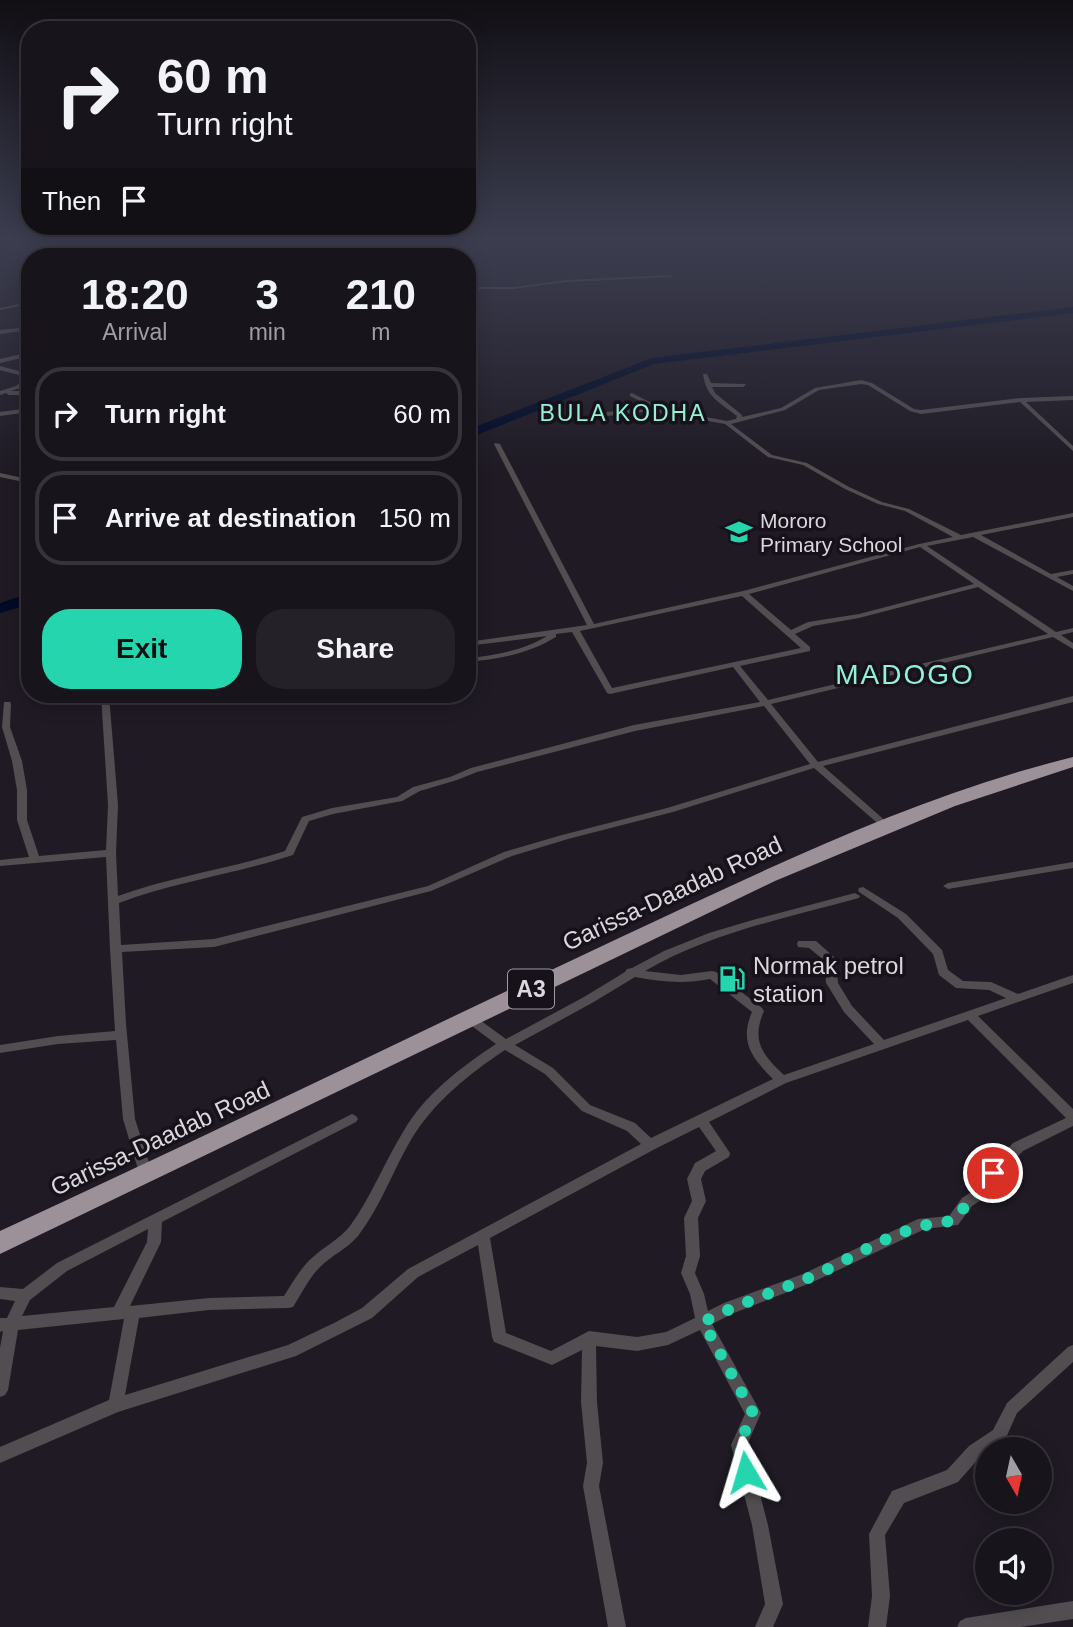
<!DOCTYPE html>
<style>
:root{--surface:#17141b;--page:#242128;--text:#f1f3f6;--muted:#9e9ea3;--line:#36333a;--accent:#25d5ae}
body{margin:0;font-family:Helvetica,sans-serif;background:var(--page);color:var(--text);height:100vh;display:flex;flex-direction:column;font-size:26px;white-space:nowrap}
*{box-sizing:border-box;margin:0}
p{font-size:23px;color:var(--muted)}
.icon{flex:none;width:38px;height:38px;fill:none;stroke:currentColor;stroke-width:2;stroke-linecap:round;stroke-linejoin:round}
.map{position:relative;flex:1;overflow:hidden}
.panel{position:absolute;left:21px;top:248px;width:455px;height:455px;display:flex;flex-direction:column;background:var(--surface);border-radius:28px;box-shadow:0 4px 18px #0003,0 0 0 2px var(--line)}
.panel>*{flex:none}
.hud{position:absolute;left:21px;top:21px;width:455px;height:214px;border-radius:28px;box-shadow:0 4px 18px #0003,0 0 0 2px var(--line);background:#17141b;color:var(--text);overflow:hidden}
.needle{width:46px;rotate:171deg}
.controls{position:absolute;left:975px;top:1437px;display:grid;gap:14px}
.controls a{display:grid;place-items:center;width:77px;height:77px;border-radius:50%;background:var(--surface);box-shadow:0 4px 18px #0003,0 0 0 2px var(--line);font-size:35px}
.pin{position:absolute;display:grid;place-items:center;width:60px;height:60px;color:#fff;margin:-30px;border:4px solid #fff;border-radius:50%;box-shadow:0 2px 7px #0007}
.me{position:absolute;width:77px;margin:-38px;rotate:353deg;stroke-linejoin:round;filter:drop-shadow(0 0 5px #0008)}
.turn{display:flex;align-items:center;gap:24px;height:147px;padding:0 21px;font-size:32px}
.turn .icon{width:91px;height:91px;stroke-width:2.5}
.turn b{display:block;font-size:49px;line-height:60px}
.then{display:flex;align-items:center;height:66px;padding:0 21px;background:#0003;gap:14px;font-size:26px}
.eta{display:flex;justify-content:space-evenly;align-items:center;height:119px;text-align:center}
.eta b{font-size:42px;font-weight:700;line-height:49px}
.primary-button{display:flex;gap:14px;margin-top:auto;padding:14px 21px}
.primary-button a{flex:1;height:80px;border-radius:28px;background:var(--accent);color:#111;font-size:28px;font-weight:700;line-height:80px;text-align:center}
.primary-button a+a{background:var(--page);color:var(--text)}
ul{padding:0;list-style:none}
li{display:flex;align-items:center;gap:21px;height:94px;margin:0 14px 10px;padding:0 7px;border:4px solid var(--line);border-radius:28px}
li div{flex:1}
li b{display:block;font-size:26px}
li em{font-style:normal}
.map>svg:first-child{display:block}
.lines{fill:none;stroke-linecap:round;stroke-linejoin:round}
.river{fill:#000b27;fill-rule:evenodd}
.street{fill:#524d50;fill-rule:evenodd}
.highway{fill:#9c9099;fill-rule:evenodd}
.route{stroke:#25d5ae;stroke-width:12;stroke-dasharray:0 21.6}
.labels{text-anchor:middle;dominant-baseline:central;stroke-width:7;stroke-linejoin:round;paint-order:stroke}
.far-poi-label{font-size:21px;fill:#dad7dd;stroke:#16111a;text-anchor:start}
.far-quarter-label{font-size:23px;letter-spacing:2px;fill:#93f2d6;stroke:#16111a}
.shield{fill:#16111a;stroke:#9f9ca2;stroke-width:2}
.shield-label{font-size:23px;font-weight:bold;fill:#dad7dd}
.street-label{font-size:24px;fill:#dad7dd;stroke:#16111a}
.poi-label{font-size:24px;fill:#dad7dd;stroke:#16111a;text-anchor:start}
.quarter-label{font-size:28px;letter-spacing:2px;fill:#93f2d6;stroke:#16111a}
</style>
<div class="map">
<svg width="1073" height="1627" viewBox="0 0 1073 1627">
<rect width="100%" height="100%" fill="#1f1a24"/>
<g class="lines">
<path class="river" d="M1073,307V313L654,364L467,439V430L652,358Z
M30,593V604L0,613V603Z"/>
<path class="street" d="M49,242H53L43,255L45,257H41L39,255Z
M670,275L672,277L566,282L514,289H467V287H514L566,280Z
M30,302V304L0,310V308Z
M30,327V330L0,334V330Z
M30,352V356L0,363V359Z
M0,366L30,374V380L20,388L11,391H30V395H9L6,393L0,395V391L16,386L27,377L0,370Z
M703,374H707L711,383L745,384L746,385L743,387H712L715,393L742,415V417L781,408L815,388L861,380L872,383L914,409L921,410L1021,398L1073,396V400L1026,402L1073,446V451L1020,402L921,414L910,411L868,385L861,384L819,390L785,410L731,424L772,455L807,463L849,487L882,502L909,509L961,535L1073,513V517L981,535L1051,574L1073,570V574L1057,577L1073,586V591L973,537L927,546L1056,632L1073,628V632L1061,635L1073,643V649L1053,637L771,704L818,762L1073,696V702L823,766L889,824L891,826L889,828H883L814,768L673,812L568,839L512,856L431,891L214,947L122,952L126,1024L135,1119L153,1175L151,1179L146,1180L141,1179L123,1119L116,1040L58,1044L0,1053V1045L58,1036L115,1031L110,949L106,857L0,866V860L29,857L17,820V790L12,761L2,727L4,702H10L11,704L10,727L22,761L27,790V820L39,856L106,850L108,805L101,695H109L118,805L116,853L118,896C173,876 230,869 285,851L302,817L332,808L397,797L413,787L450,777L471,768L634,725L760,702L733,667L610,694L607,693L572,632L556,634V637C528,654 499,659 467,662V658C496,655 522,651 547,636L467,646V642L587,625L494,444L495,443L500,444L594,624L743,591L919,544L953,537L905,511L878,504L845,489L803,465L768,457L725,424L651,411L607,416L604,414L607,412L651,407L630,396V394L632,393L657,406V408L727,421L736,419L737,416C719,402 706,397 703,374ZM920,547L974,584L859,614L808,622L791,630L749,594ZM978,587L1048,634L768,700L740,666L810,651V647L795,634L813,626L859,618ZM742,596L801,648L612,688L580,631ZM764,706L810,764L667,808L562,835L504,852L428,886L214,939L121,945L119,903C175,882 235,874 293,855L309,821L333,814L402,801L420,791L457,780L477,772L635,731Z
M30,408V412L0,416V412Z
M0,473L23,478L30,483V488L19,481L0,477Z
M27,576H30V596L26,594L23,586Z
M1073,862V868L948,889L943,886L948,883Z
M863,887L906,914L942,950L948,970L963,981L991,982L1018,994L1073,975V983L978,1016L1073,1109V1126L1023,1151L998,1177L986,1197L972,1206L958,1225L925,1229L813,1282L734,1313L712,1324L761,1413L747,1445L768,1525L783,1604L773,1627H755L765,1604L752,1525L731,1445L745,1414L700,1330L668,1345L637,1351L596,1346L597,1402L603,1463L599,1486L626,1627H608L583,1486L587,1463L581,1402L582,1350L552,1365L494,1342L492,1337L478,1245L418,1277L372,1318L296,1356L118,1412L0,1463V1447L109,1400L124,1319L18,1330L8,1390L5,1395L0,1397V1348L3,1331L0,1332V1318H7L15,1301L0,1299V1287L23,1289L57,1263L348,1116L352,1114L356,1116L358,1119L356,1122L162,1222L161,1242L130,1306L209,1298L284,1296C293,1282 301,1267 313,1257C325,1246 340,1239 350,1226C371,1197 384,1163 403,1132C425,1094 460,1068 496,1044L465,1021L463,1018L465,1015L469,1014L473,1015L506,1039L584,997L625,972L627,969L632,968L664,951L709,933L756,919L855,893L860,896L859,898C786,918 710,933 645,971L681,975L712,971L716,972L762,1008L764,1011C751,1041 762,1054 784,1075L874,1044L844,1012L828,986L826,983L825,961L809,948L798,947L797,944L798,941H816L834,957L836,960L838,983L852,1006L884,1040L1006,998L989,990L956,988L939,975L933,954L898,918L859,892L858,890L859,888ZM635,977C660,982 685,984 710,979L752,1012C739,1042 752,1058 773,1079L651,1138L635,1123L590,1105L553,1068L515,1045L592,1003ZM968,1020L1066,1118L1013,1143L988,1169L976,1189L962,1198L949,1216L918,1219L803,1274L724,1303L708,1311L704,1294L695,1273L700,1256L698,1218L706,1201L701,1179L705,1171L729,1157L730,1153L709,1122L786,1083ZM505,1050L545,1074L582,1111L627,1131L641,1144L408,1269L362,1308L336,1322L288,1345L125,1395L139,1318L209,1310L288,1308L293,1307C302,1293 309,1278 320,1267C332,1255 347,1249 358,1236C381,1206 393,1170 412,1138C435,1101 469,1074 505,1050ZM699,1127L716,1151L695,1163L687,1179L692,1201L684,1218L686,1256L681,1273L690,1294L695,1318L666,1332L637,1337L589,1331L551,1351L506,1333L490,1238L655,1149ZM148,1229L147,1242L114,1307L22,1316L30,1300L67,1271Z
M1073,1345V1362L1017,1413L1005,1440L992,1449H987V1452L981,1456L958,1482L904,1503L885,1535L890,1596L886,1627H868L872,1596L869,1534L892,1491L947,1470L969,1446L993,1430L1007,1403L1068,1347Z
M1073,1601V1619L1021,1627H957L960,1621L966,1618Z"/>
<path class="highway" d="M1073,757V767L955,806L775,881L0,1254V1231C207,1136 412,1035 619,938C765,870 915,796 1073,757Z"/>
</g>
<linearGradient id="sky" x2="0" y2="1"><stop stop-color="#110e14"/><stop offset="0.51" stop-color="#3c3e50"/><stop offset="1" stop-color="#3c3e50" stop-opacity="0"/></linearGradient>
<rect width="1073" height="470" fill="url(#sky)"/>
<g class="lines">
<path class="route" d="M746,1472L739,1445L753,1413L703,1322C737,1304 773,1293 808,1278C858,1257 896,1225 953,1221C967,1202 981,1193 993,1173"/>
</g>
<defs>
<g id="school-bare" transform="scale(2.1)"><path d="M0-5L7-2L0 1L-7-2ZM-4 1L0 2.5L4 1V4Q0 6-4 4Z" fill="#25d5ae" stroke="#16111a" stroke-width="2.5" paint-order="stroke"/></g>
<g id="fuel-bare" transform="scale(2.1)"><path d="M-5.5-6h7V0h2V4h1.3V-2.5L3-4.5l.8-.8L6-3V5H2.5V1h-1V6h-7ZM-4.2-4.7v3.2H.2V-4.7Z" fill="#25d5ae" stroke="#16111a" stroke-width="2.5" paint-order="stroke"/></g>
</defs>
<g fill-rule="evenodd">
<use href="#school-bare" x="739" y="532"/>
<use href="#fuel-bare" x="732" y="979"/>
</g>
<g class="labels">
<g class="far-poi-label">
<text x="760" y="520">Mororo<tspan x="760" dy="24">Primary School</tspan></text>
</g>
<g class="far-quarter-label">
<text x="623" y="413">BULA KODHA</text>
</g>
<rect class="shield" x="508" y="969.5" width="46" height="39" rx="5"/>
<g class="shield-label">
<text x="531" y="989">A3</text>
</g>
<g class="street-label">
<text transform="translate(672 893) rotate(-25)">Garissa-Daadab Road</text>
<text transform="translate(160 1138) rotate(-25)">Garissa-Daadab Road</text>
</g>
<g class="poi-label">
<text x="753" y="965">Normak petrol<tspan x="753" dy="28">station</tspan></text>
</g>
<g class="quarter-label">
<text x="905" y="674">MADOGO</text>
</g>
</g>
</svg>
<div class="controls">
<a><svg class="needle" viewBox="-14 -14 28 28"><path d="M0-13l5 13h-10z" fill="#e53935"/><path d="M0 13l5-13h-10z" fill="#9e9ea3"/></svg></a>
<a><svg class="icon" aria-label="sound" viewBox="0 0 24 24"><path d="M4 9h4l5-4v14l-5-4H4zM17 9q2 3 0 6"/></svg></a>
</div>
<div class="pin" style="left:993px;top:1173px;background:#d93025"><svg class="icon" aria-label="arrive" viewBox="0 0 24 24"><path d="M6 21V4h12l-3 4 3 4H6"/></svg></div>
<svg class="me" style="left:746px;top:1472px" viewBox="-20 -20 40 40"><path d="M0-17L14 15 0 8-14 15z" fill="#25d5ae" stroke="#fff" stroke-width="4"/></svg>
<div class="hud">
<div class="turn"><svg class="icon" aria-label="right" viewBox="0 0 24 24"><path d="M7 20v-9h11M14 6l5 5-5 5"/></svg><div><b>60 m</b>Turn right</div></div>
<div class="then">Then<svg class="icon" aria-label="arrive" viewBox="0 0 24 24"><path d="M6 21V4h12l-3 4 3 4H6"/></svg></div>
</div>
<section class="panel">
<div class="eta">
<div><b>18:20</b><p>Arrival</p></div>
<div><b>3</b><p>min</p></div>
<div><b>210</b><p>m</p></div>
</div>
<ul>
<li><svg class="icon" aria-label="right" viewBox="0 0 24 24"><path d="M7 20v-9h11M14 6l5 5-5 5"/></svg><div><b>Turn right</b></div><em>60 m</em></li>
<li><svg class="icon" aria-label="arrive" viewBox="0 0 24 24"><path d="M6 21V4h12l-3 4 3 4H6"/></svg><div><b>Arrive at destination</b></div><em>150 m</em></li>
</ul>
<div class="primary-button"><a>Exit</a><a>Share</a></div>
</section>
</div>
